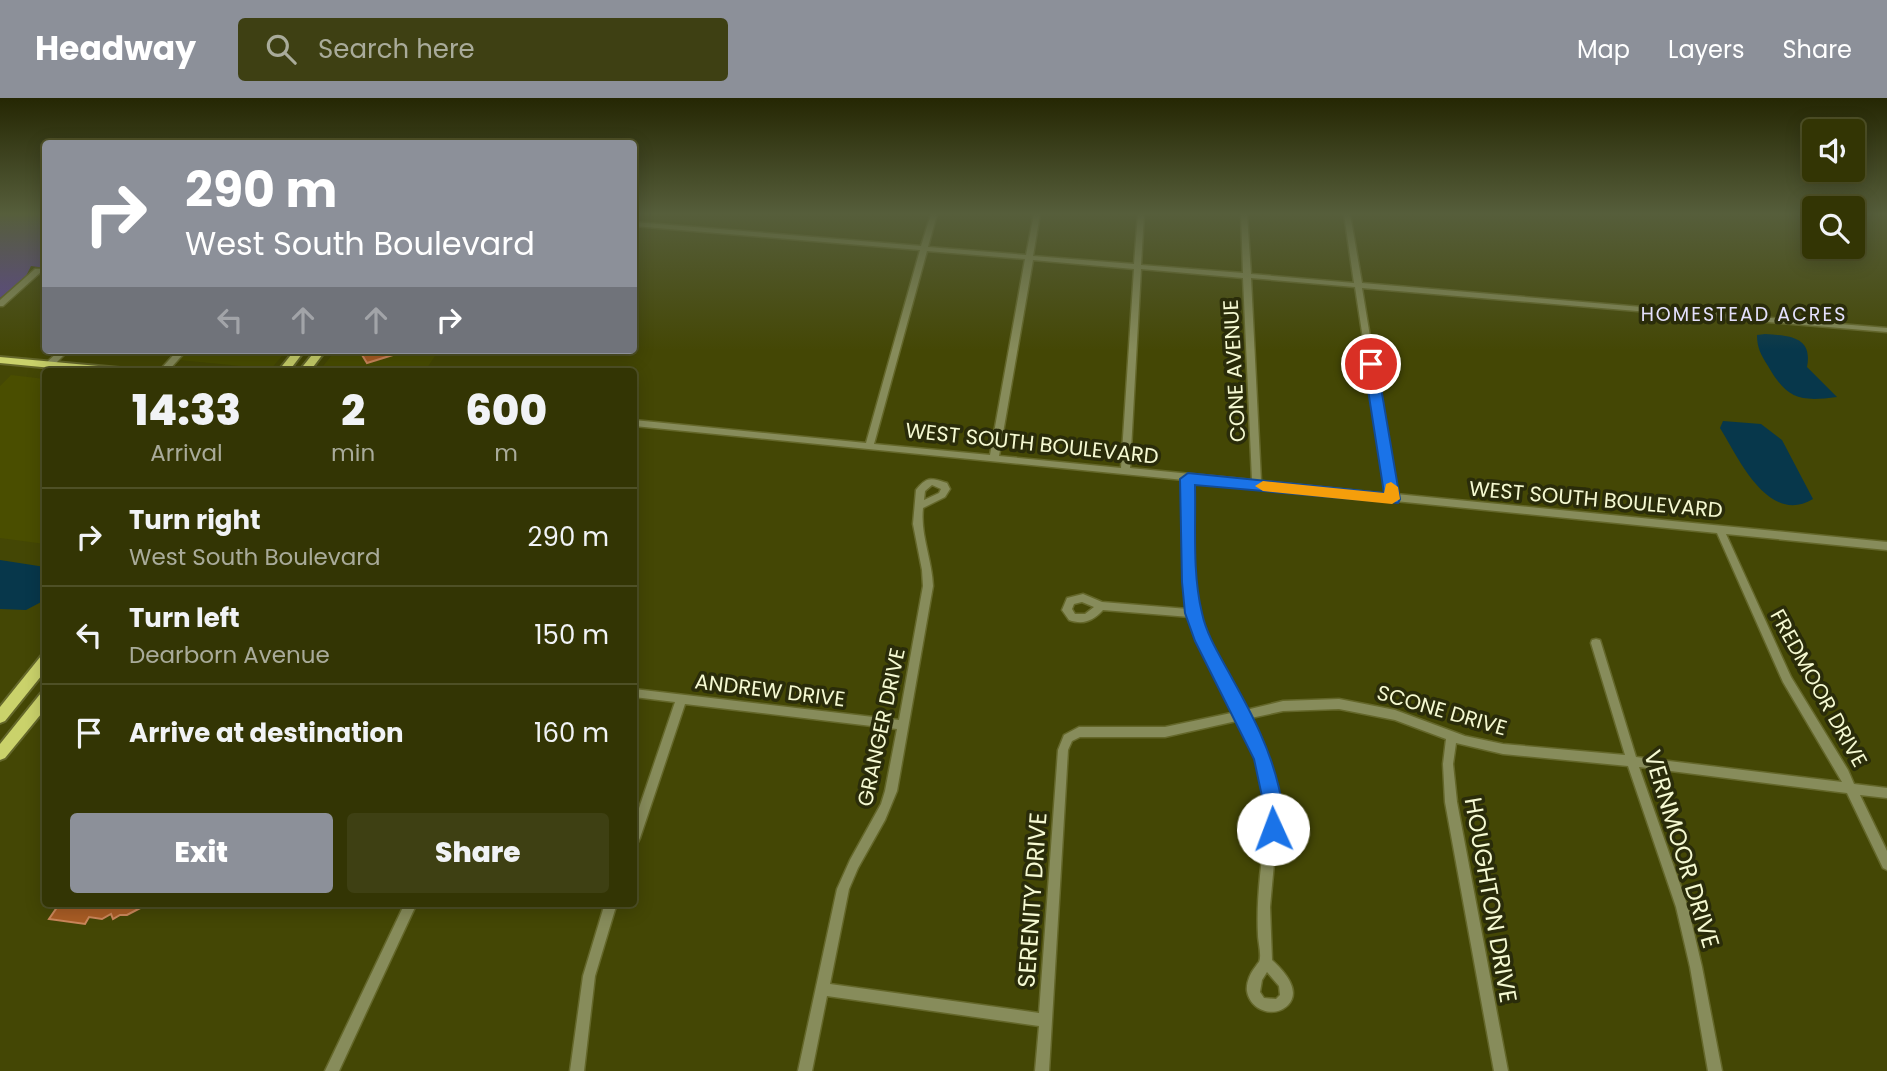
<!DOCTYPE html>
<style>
:root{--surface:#333504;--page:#3e4013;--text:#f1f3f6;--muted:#a9ab9a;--line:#4e5026;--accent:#8c9099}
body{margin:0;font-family:Poppins,sans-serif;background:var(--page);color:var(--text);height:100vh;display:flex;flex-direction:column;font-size:26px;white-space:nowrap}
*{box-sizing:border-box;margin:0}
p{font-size:23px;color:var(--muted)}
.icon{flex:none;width:38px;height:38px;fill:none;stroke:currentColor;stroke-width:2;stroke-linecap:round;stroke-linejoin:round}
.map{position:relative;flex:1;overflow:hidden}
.details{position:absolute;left:42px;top:270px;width:595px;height:539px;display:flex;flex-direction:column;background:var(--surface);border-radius:7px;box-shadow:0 4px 18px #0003,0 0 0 2px var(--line)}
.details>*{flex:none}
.banner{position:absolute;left:42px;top:42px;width:595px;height:214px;border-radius:7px;box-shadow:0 4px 18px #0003,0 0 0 2px var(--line);background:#8c9099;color:#fff;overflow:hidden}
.buttons{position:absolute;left:1802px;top:21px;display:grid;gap:14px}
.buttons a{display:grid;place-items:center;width:63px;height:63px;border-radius:7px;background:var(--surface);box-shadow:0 4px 18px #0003,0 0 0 2px var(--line);font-size:35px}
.pin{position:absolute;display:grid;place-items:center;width:60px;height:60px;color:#fff;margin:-30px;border:4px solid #fff;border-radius:50%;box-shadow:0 2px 7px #0007}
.me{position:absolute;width:77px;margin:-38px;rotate:358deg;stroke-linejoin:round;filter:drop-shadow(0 0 5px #0008)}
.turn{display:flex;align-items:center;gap:24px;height:147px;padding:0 28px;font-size:32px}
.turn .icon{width:91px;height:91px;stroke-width:2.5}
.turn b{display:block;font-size:49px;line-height:60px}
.lanes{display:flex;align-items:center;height:66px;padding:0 28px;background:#0003;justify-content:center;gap:35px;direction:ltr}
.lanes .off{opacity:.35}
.eta{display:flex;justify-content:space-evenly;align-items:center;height:119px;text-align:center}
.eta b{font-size:42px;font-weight:800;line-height:49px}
.cta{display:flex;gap:14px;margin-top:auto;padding:14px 28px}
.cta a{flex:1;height:80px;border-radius:7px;background:var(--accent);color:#fff;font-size:28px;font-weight:800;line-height:80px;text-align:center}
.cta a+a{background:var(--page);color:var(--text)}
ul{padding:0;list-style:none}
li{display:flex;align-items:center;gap:21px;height:98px;padding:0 28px;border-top:2px solid var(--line)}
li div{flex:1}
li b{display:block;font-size:26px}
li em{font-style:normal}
header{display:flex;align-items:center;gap:42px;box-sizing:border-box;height:98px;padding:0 35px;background:var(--accent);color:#fff}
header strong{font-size:33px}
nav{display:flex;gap:38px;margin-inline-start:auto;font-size:24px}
.search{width:490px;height:63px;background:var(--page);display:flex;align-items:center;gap:18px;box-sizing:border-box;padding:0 24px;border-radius:7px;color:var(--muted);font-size:26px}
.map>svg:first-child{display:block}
.built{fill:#4a4e00}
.green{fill:#5d429f}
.water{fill:#07374b}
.building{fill:#aa5d25;stroke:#cc875b;stroke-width:2}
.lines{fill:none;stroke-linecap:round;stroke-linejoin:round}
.minor-casing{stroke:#64672a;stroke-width:3}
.major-casing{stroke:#64672a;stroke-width:4}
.minor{fill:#878c5b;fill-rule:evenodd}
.major{fill:#cad26b;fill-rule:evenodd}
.route{fill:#1a73e8;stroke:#114b97;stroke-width:2}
.slow{fill:#f59e0b}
.labels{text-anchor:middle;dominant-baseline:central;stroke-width:7;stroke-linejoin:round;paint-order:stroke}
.far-neighbourhood-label{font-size:19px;letter-spacing:2px;fill:#e4e0fd;stroke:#2a2c0a}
.street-label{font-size:21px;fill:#f5f9d2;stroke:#2a2c0a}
.near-street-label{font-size:24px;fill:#f5f9d2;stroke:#2a2c0a}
</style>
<header>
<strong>Headway</strong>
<div class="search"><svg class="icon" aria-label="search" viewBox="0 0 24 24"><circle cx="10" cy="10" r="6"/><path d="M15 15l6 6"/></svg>Search here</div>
<nav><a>Map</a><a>Layers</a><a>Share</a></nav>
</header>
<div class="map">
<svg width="1887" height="973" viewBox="0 0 1887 973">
<rect width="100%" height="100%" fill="#444705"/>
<path class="built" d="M188,252H287L271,271L179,262Z
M336,252H439L425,273H319Z
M11,277L45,281V446L0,440V288Z"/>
<path class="green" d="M0,116H46L45,170L31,168L25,180L0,200Z"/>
<path class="water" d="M1765,236C1789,238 1813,238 1807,269L1837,299C1799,304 1787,301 1768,268C1761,257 1757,250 1757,237Z
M1723,323L1761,326L1782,342L1813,401C1768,428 1738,359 1720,330Z
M0,462L45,469V502L26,512L0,511Z"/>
<path class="building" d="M364,252H406V253L367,265L362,257L366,255Z
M60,805H150L127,817H120L113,821L111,816L102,821L89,819L85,826L49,821Z"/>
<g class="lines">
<g class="minor-casing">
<path id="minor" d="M931,116H937L928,149L1026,157L1034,116H1040L1033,158L1134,166L1138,116H1144L1141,167L1243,175L1241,116H1247L1251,176L1354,185L1344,116H1350L1362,185L1887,230V234L1362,190L1396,396L1887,444V452L1726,436L1791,579L1848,672L1854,686L1887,690V700L1860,697L1887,753V772L1883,770L1847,695L1639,669L1688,809L1702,869L1722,973H1708L1690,869L1676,809L1628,668L1503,656L1456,645L1453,666L1457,704L1508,973H1494L1445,704L1443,666L1446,641L1395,622L1339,611L1283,613L1251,620L1269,660L1277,693L1278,721L1270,809L1272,862C1283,872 1302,892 1288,907C1274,921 1250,912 1247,893C1246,884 1251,874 1256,868C1257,866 1258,865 1259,864C1262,857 1258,844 1258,837C1257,817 1258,798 1260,778C1263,750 1269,721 1266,692C1263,668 1253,644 1241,622L1165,639H1080L1072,643L1068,652L1049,973H1035L1039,928L827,898L812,973H798L837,791L850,762L881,706L885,693L897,631L685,606L640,740L638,744L634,745V725L675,604L634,599V591L899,622L923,488L922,472L913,426L916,392C927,378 931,380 947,385L950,391L945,399L923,410C920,437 932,461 933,488L897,693L885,722L858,770L849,791L830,886L1039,915L1058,652L1064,637L1079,629H1165L1236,614L1203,553L1190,519L1103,512C1093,523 1083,527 1069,522L1062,512L1067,500L1083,496L1102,504L1188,511L1183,458L1184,382L634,328V322L866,345L920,152L634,128V124L921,148ZM927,153L1025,161L990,357L874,346ZM1033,162L1134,171L1121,370L999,358ZM1141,171L1243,180L1252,382L1130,370ZM1251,180L1355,189L1387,396L1261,383ZM1192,383L1253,389L1257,391L1260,390L1388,402L1392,404L1395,403L1717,435L1783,584L1842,684L1636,659L1601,545L1600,542L1596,541L1592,542L1591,545L1625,657L1503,646L1465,638L1395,612L1339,601L1283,603L1246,612C1232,586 1215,562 1205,535C1187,487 1194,433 1192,383ZM932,387L941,391L939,395L924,402L925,393ZM1082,504L1094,509L1085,516H1075L1072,511L1074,506ZM1267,874L1279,888L1280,897L1276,901L1264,900L1260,894L1262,882Z
M35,171H41L42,173L3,208H0V202Z
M60,252H69L53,268H47V264Z
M178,252H187L168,273H159Z
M405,805H417L339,973H325Z
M605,805H617L595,878L584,973H570L583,878Z"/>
</g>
<g class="major-casing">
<path id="major" d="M295,252H305L289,273H278Z
M316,252H326L310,273H299Z
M0,259L120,270L125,273H83L0,265Z
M46,557V572L5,623L0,625V609L41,558Z
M46,593V610L5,660L0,662V646L41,595Z"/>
</g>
<use href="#minor" class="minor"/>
<use href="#major" class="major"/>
</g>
<linearGradient id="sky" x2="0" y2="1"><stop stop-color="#252703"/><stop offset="0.46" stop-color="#565e3b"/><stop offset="1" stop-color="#565e3b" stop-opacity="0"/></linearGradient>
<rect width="1887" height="252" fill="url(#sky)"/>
<path class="route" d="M1371,261L1377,266L1400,401L1398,405L1195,387C1196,428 1192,474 1202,515C1207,539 1222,561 1233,582C1253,618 1270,651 1279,690C1282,704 1286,723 1279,737L1273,740L1266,737L1263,731V703L1254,661L1195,543L1185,515L1182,484L1180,381L1188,375L1384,395L1364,266Z"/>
<path class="slow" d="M1263,383L1384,395L1386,386L1391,384L1398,389L1400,401L1392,406L1263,393L1255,388Z"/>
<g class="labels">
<g class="far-neighbourhood-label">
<text x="1744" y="216">HOMESTEAD ACRES</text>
</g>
<g class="street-label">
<text transform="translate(1234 273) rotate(-93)">CONE AVENUE</text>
<text transform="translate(1032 345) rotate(6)">WEST SOUTH BOULEVARD</text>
<text transform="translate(1596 401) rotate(5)">WEST SOUTH BOULEVARD</text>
<text transform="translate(1819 590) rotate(61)">FREDMOOR DRIVE</text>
<text transform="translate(770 592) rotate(7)">ANDREW DRIVE</text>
<text transform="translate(1442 612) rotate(16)">SCONE DRIVE</text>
<text transform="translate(881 629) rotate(-78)">GRANGER DRIVE</text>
</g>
<g class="near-street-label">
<text transform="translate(1682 751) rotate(73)">VERNMOOR DRIVE</text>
<text transform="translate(1032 802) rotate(-86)">SERENITY DRIVE</text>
<text transform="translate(1491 802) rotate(80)">HOUGHTON DRIVE</text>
</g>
</g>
</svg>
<div class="buttons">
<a><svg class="icon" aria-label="sound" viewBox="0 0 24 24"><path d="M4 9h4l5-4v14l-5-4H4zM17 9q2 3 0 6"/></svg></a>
<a><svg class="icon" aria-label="search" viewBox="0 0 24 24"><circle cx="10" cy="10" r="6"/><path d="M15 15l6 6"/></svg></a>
</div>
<div class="pin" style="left:1371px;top:266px;background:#d93025"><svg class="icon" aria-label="arrive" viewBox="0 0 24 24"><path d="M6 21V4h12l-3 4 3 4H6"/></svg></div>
<svg class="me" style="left:1273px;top:731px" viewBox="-20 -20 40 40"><circle r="19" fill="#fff"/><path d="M0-13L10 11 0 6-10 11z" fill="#1a73e8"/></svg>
<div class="banner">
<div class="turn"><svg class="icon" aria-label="right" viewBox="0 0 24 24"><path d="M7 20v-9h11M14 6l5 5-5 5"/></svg><div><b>290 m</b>West South Boulevard</div></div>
<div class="lanes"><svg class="icon off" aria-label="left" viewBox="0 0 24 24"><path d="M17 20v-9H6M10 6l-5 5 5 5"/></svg><svg class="icon off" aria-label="ahead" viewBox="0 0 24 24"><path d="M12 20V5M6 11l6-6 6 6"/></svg><svg class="icon off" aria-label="ahead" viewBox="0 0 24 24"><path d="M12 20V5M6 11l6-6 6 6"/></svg><svg class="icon" aria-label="right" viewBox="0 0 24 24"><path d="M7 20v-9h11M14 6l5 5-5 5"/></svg></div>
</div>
<section class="details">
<div class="eta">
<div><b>14:33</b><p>Arrival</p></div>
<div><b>2</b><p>min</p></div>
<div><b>600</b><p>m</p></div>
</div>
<ul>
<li><svg class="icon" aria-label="right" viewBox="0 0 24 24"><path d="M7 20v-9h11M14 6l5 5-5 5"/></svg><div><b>Turn right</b><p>West South Boulevard</p></div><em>290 m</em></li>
<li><svg class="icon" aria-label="left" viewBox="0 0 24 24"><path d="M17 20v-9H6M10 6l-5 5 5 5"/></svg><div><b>Turn left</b><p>Dearborn Avenue</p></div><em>150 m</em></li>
<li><svg class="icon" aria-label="arrive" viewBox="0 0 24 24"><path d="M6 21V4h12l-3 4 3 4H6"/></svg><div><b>Arrive at destination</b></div><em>160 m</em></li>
</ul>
<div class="cta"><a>Exit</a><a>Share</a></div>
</section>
</div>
